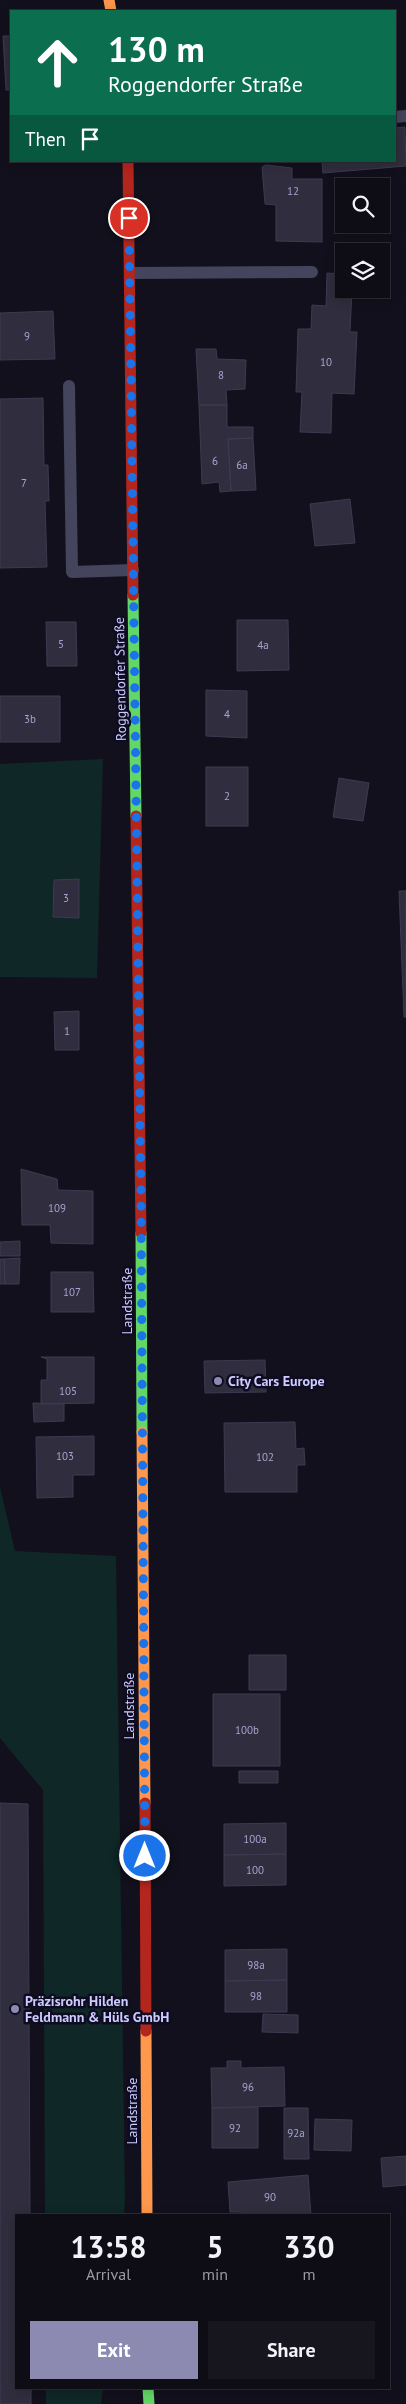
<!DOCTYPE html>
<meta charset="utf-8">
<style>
:root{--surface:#0e0c15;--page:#17151e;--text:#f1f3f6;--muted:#9b9ba0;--line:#2e2c34;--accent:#8c8ab0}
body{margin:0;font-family:"PT Sans",sans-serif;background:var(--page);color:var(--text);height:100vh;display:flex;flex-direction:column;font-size:19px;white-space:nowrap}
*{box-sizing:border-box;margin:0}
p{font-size:16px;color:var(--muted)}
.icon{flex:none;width:28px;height:28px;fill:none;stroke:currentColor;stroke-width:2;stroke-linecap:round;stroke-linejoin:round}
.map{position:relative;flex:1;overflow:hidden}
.details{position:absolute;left:15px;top:2214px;width:375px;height:175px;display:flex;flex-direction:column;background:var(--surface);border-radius:0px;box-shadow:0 2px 12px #0003,0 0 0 1px var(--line)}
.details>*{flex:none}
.guide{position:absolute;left:10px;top:10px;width:386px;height:152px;border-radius:0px;box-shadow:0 2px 12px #0003,0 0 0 1px var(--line);background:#0b6e4f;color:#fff;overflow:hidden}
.fabs{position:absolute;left:335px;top:178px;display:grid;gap:10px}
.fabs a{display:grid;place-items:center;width:55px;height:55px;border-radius:0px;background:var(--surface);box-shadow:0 2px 12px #0003,0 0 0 1px var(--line);font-size:25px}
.pin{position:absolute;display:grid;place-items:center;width:42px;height:42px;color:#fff;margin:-21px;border:2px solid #fff;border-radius:50%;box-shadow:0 1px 5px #0007}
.me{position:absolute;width:55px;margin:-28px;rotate:0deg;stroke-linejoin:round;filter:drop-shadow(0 0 4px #0008)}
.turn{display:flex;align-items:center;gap:18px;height:105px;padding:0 15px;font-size:22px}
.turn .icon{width:65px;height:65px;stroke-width:2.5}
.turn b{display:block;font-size:35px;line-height:42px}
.then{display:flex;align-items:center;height:48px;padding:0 15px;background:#0003;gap:10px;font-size:19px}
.eta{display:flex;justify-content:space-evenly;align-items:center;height:85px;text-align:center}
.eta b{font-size:30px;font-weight:700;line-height:35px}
.cta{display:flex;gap:10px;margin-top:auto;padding:10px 15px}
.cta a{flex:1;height:58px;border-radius:0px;background:var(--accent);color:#fff;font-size:20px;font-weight:700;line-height:58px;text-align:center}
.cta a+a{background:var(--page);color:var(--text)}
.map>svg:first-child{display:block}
.green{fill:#0f2726}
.building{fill:#302e3e;stroke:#3c3a50}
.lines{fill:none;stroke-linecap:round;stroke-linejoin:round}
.lane{stroke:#44455d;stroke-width:12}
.fast{stroke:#63d668;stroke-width:11}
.slow{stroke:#ff974d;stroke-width:11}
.jam{stroke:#b3261e;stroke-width:11}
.route{stroke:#1a73e8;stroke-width:9;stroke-dasharray:0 16.2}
.poi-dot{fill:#8c8ab0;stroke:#0e0c20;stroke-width:2}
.labels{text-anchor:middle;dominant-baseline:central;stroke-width:5;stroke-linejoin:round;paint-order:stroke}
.number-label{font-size:11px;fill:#a6a4cf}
.street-label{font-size:14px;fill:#cdcbff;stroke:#0e0c20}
.poi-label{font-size:14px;font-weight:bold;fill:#cdcbff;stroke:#0e0c20;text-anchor:start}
</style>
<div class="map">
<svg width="406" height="2404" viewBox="0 0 406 2404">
<rect width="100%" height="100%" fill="#12101c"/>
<path class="green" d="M103,759L97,978L0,977V764Z
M0,1487L15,1551L116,1556L125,2199L124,2215H45L43,1790L0,1738Z
M46,2388H103L101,2404H46Z"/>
<path class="building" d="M3,36H11V90H6Z
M405,127L406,166L323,173L322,161H395V128Z
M266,165L292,168V179H322V242L276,241V205L265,204L262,167Z
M327,273L344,274V289H352L350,332H357L354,394L332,393L331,433L300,432L302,392H296L298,329H311L312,305L326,306Z
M53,311L55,359L0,360V313Z
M196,349H216L217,359L246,360L245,389L226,390L227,405H199Z
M43,398L44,465H48L49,501H45L47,567L0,568V399Z
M199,405H227V427H253V438L228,439L231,491L220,492L219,482L202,484Z
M253,438L256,490L231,491L228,439Z
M350,499L355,543L315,546L310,504Z
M237,620H288L289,670L237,671Z
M46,622H76L77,666H47Z
M206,690L247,691V738L206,736Z
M0,696H60V742H0Z
M206,767H248V826H206Z
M339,778L369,783L363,821L333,817Z
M79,879V918L53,917L54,880Z
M399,891H406V1017H404Z
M79,1011V1050H55L54,1012Z
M21,1169L57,1179L58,1190L93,1191V1244L51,1243L50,1225H22Z
M20,1241V1256H0V1242Z
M20,1258L19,1284H5L4,1259Z
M0,1259H4L5,1284H0Z
M51,1272H93L94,1312H51Z
M41,1357H94V1403L41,1404V1380H47V1359Z
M265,1360L266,1392L205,1393L204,1361Z
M33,1403L64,1404V1421L34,1422Z
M295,1422L296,1449L304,1448L305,1465H297V1492H225L224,1423Z
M94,1436V1475H73V1497L37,1498L36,1437Z
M249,1655H286V1690H249Z
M213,1694H280V1766H213Z
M239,1771H278V1783H239Z
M0,1803L28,1804L30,2215H16V2388H31V2404H0Z
M286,1823V1854L224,1855V1824Z
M286,1854V1885L224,1886V1855Z
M287,1949V1980L225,1981V1950Z
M287,1980V2012H225V1981Z
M263,2014L298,2015V2033L262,2032Z
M227,2061H241V2068L284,2067L285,2106L212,2108L211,2068H227Z
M258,2107V2148H212V2108Z
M284,2108H308L309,2159H284Z
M315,2119L352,2120L351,2151L314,2150Z
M406,2156V2185L383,2187L381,2158Z
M308,2175L311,2215H241L240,2212H230L228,2182Z"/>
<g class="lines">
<path class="lane" d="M395,117L406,116
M130,273L312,272
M69,386L72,572L133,570"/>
<path class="fast" d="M133,595L136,816
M141,1233L142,1432
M148,2388L149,2404"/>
<path class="slow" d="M109,0L111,11
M142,1432L145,1803
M146,2031L147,2215"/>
<path class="jam" d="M128,161L133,595
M136,816L141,1233
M145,1803L146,2031"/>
</g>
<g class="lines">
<path class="route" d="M129,218L141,1197L145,1856"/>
</g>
<g class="poi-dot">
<circle cx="218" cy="1381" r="5"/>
<circle cx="15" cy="2009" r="5"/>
</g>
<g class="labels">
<g class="number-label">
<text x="293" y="191">12</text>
<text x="27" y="336">9</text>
<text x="326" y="362">10</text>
<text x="221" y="375">8</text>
<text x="215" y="461">6</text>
<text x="242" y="465">6a</text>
<text x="24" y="483">7</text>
<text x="61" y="644">5</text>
<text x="263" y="645">4a</text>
<text x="227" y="714">4</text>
<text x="30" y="719">3b</text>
<text x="227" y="796">2</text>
<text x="66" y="898">3</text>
<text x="67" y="1031">1</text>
<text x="57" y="1208">109</text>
<text x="72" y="1292">107</text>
<text x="68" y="1391">105</text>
<text x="65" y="1456">103</text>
<text x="265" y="1457">102</text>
<text x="247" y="1730">100b</text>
<text x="255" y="1839">100a</text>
<text x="255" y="1870">100</text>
<text x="256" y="1965">98a</text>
<text x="256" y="1996">98</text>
<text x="248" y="2087">96</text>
<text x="235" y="2128">92</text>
<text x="296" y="2133">92a</text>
<text x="270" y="2197">90</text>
</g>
<g class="street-label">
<text transform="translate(120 679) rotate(-91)">Roggendorfer Straße</text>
<text transform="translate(127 1301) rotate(-90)">Landstraße</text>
<text transform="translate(129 1706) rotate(-90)">Landstraße</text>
<text transform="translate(132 2111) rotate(-90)">Landstraße</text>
</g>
<g class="poi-label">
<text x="228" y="1381">City Cars Europe</text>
<text x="25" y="2001">Präzisrohr Hilden<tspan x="25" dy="16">Feldmann &amp; Hüls GmbH</tspan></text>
</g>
</g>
</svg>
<div class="fabs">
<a><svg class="icon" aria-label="search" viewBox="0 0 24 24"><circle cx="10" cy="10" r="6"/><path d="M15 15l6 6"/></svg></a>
<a><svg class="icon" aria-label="layers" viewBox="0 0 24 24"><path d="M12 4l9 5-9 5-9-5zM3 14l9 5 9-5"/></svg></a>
</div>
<div class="pin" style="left:129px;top:218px;background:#d93025"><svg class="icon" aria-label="arrive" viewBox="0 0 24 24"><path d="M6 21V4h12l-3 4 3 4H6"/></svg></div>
<svg class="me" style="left:145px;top:1856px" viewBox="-20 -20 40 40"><circle r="17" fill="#1a73e8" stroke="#fff" stroke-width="3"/><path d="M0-11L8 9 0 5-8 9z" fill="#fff"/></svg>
<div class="guide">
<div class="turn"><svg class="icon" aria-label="ahead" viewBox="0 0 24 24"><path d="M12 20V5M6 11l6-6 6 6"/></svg><div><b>130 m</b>Roggendorfer Straße</div></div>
<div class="then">Then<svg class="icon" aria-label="arrive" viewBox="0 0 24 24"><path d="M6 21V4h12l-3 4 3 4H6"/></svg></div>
</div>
<section class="details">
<div class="eta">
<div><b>13:58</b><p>Arrival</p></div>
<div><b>5</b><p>min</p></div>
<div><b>330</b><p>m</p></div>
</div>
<div class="cta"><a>Exit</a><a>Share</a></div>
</section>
</div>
